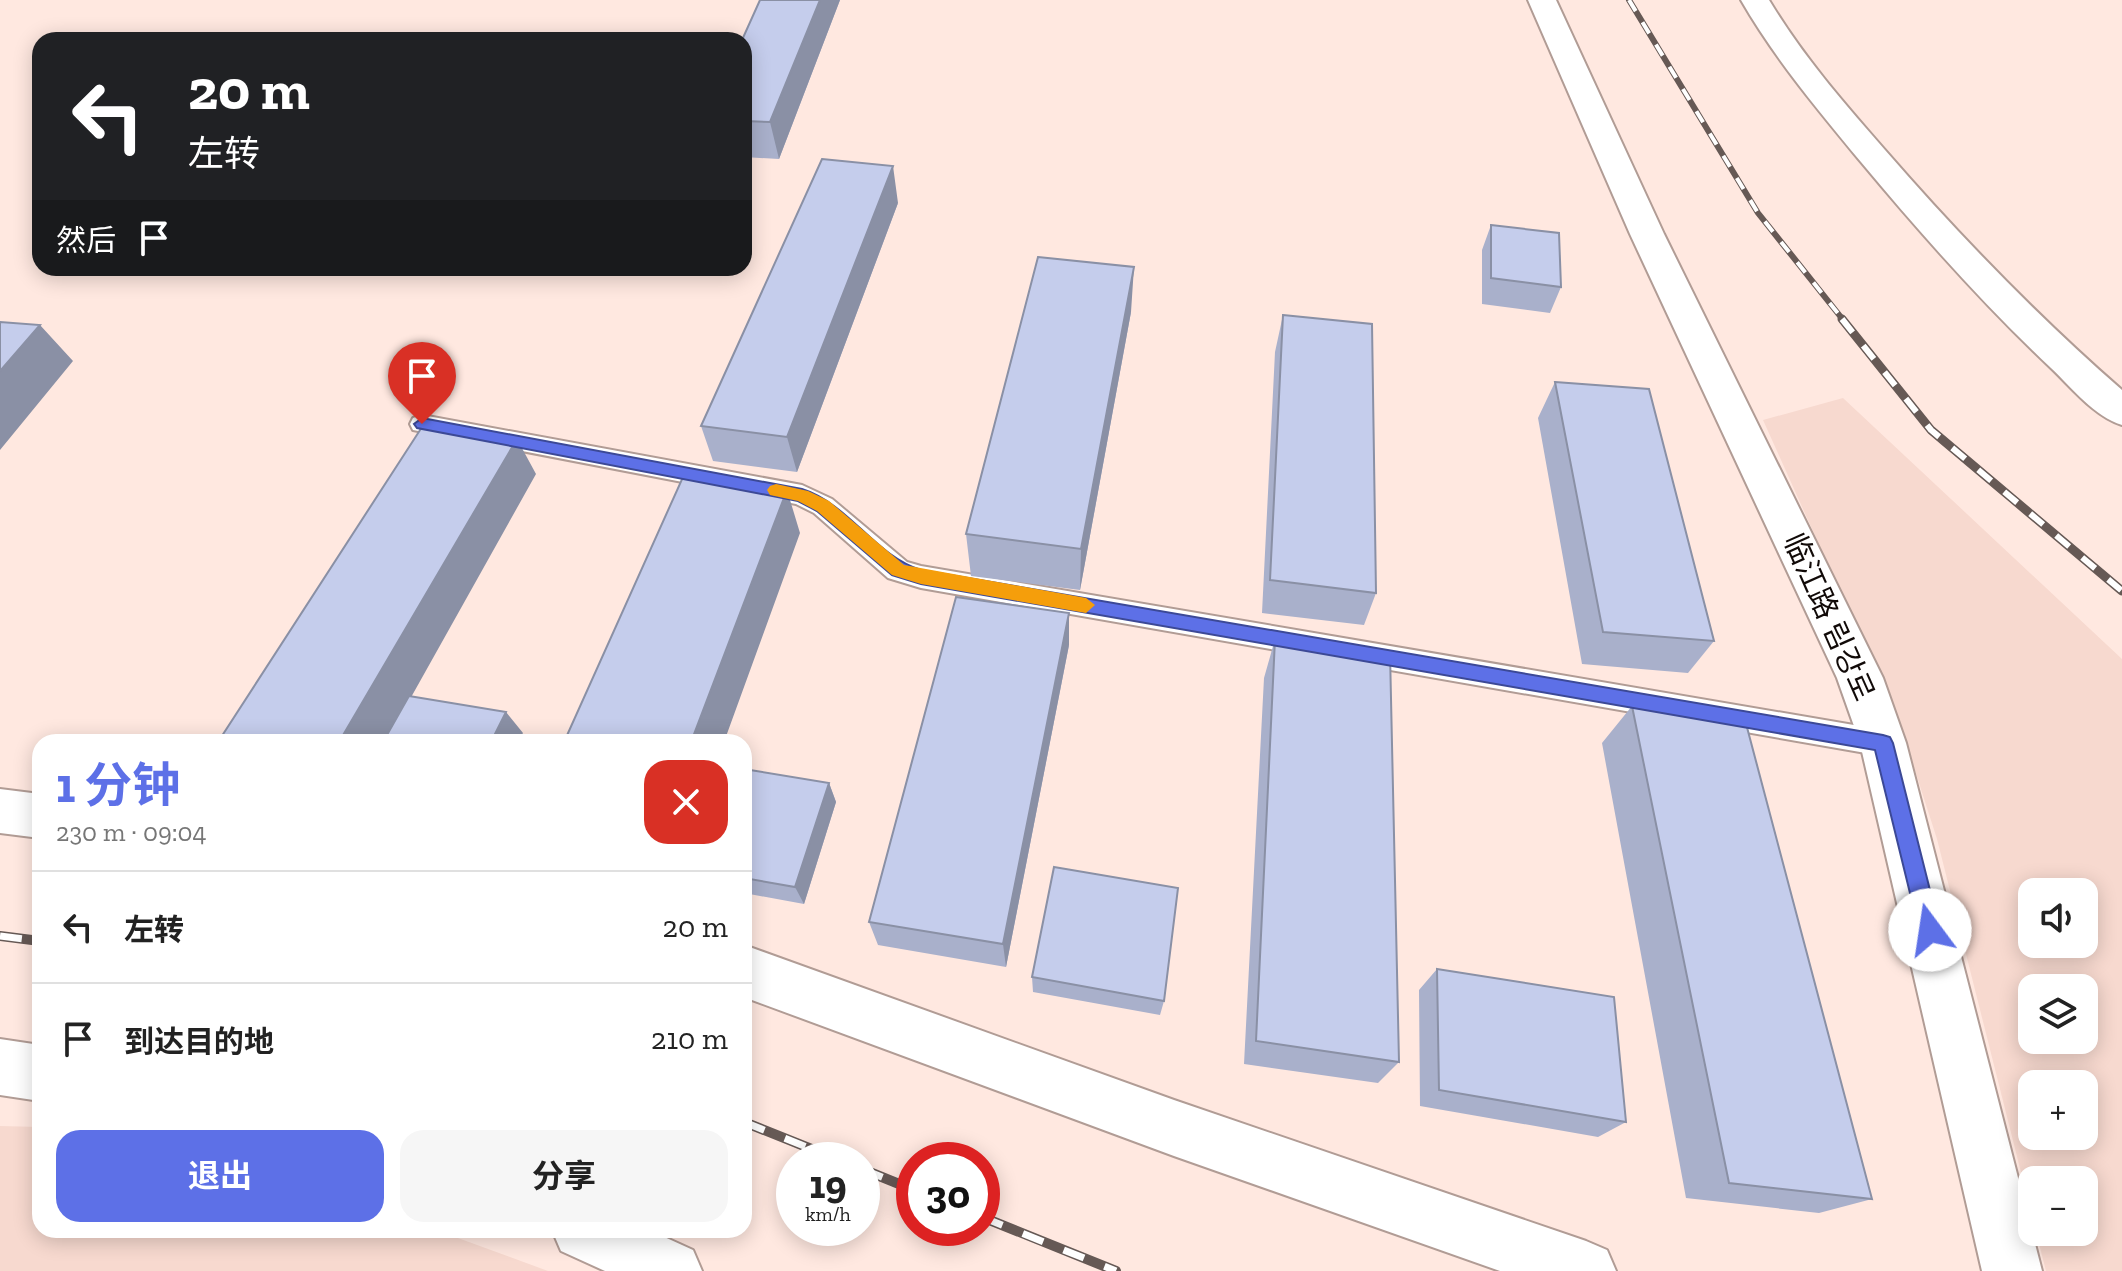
<!DOCTYPE html>
<html lang="zh">
<meta charset="utf-8">
<style>
:root{--surface:#fff;--page:#f6f6f6;--text:#222;--muted:#767676;--line:#e0e0e0;--accent:#5d70e7}
body{margin:0;font-family:"Zilla Slab","Noto Sans SC","Noto Sans KR",serif;background:var(--page);color:var(--text);height:100vh;display:flex;flex-direction:column;font-size:30px;white-space:nowrap}
*{box-sizing:border-box;margin:0}
p{font-size:26px;color:var(--muted)}
.icon{flex:none;width:44px;height:44px;fill:none;stroke:currentColor;stroke-width:2;stroke-linecap:round;stroke-linejoin:round}
.map{position:relative;flex:1;overflow:hidden}
.side{position:absolute;left:32px;top:734px;width:720px;height:504px;display:flex;flex-direction:column;background:var(--surface);border-radius:24px;box-shadow:0 4px 20px #0003}
.side>*{flex:none}
.top-card{position:absolute;left:32px;top:32px;width:720px;height:244px;border-radius:24px;box-shadow:0 4px 20px #0003;background:#202124;color:#fff;overflow:hidden}
.buttons{position:absolute;left:2018px;top:878px;display:grid;gap:16px}
.buttons a{display:grid;place-items:center;width:80px;height:80px;border-radius:16px;background:var(--surface);box-shadow:0 4px 20px #0003;font-size:40px}
.speed{position:absolute;left:776px;top:1142px;display:flex;gap:16px;font-size:40px;font-weight:700;text-align:center}
.speed>*{display:grid;place-content:center;width:104px;height:104px;border-radius:50%;background:var(--surface);box-shadow:0 4px 20px #0003;line-height:1}
.speed small{font-size:20px;font-weight:400}
.speed .limit{border:12px solid #d22;background:#fff;color:#111}
.pin{position:absolute;display:grid;place-items:center;width:68px;height:68px;color:#fff;margin:-82px -34px;border-radius:50% 50% 50% 0;rotate:-45deg;box-shadow:0 0 8px #0007}
.pin .icon{rotate:45deg}
.me{position:absolute;width:88px;margin:-44px;rotate:346deg;stroke-linejoin:round;filter:drop-shadow(0 0 6px #0008)}
.turn{display:flex;align-items:center;gap:28px;height:168px;padding:0 24px;font-size:36px}
.turn .icon{width:104px;height:104px;stroke-width:2.5}
.turn b{display:block;font-size:56px;line-height:68px}
.then{display:flex;align-items:center;height:76px;padding:0 24px;background:#0003;gap:16px;font-size:30px}
.round{display:grid;place-items:center;flex:none;width:84px;height:84px;border-radius:24px;background:var(--page)}
.head{display:flex;align-items:center;justify-content:space-between;height:136px;padding:0 24px}
h1{font-size:48px;font-weight:700;line-height:60px;color:var(--accent)}
.button{display:flex;gap:16px;margin-top:auto;padding:16px 24px}
.button a{flex:1;height:92px;border-radius:24px;background:var(--accent);color:#fff;font-size:32px;font-weight:700;line-height:92px;text-align:center}
.button a+a{background:var(--page);color:var(--text)}
ul{padding:0;list-style:none}
li{display:flex;align-items:center;gap:24px;height:112px;padding:0 24px;border-top:2px solid var(--line)}
li div{flex:1}
li b{display:block;font-size:30px}
li em{font-style:normal}
.map>svg:first-child{display:block}
.built{fill:#f7d9cf;fill-rule:evenodd}
.lines{fill:none;stroke-linecap:round;stroke-linejoin:round}
.lane-casing{stroke:#b19c95;stroke-width:4}
.street-casing{stroke:#b19c95;stroke-width:4}
.secondary-casing{stroke:#b19c95;stroke-width:4}
.lane{fill:#fff;fill-rule:evenodd}
.street{fill:#fff;fill-rule:evenodd}
.secondary{fill:#fff;fill-rule:evenodd}
.rail-far2-casing{stroke:#665955;stroke-width:6}
.rail-far1-casing{stroke:#665955;stroke-width:9}
.rail-casing{stroke:#665955;stroke-width:10}
.rail-far2{stroke:#fff;stroke-width:4;stroke-dasharray:13;stroke-linecap:butt}
.rail-far1{stroke:#fff;stroke-width:6;stroke-dasharray:17;stroke-linecap:butt}
.rail{stroke:#fff;stroke-width:7;stroke-dasharray:22;stroke-linecap:butt}
.wall{fill:#a9b0cb}
.shaded-wall{fill:#8a90a5}
.building{fill:#c5cdec;stroke:#8a90a5;stroke-width:2}
.route{fill:#5d70e7;stroke:#3c4996;stroke-width:2}
.slow{fill:#f59e0b}
.labels{text-anchor:middle;dominant-baseline:central;stroke-width:6;stroke-linejoin:round;paint-order:stroke}
.street-label{font-size:30px;fill:#110a08;stroke:#fff}
</style>
<div class="map">
<svg width="2122" height="1271" viewBox="0 0 2122 1271">
<rect width="100%" height="100%" fill="#ffe8e0"/>
<path class="built" d="M1843,398L2122,659V1271H2046L2036,1232H2084V1180H2032V1216L1937,839L1901,727L1763,420ZM2032,892H2084V944H2032ZM2032,988H2084V1040H2032ZM2032,1084H2084V1136H2032Z
M0,1126L40,1127V1230H436L548,1271H0Z"/>
<g class="lines">
<g class="lane-casing">
<path id="lane" d="M422,415L802,485L832,499L907,562L921,566L1883,730L1894,734L1898,743L1894,752L1883,756L921,588L888,578L814,513L796,504L413,430L410,424L413,418Z"/>
</g>
<g class="street-casing">
<path id="street" d="M1528,0H1556L1664,234L1883,678L1906,743L2042,1271H1982L1860,743L1837,678L1630,234Z
M1741,0H1769C1802,55 1843,102 1885,150C1959,235 2037,316 2122,390V425C2095,417 2072,388 2051,368C1983,304 1921,234 1861,162C1818,110 1775,59 1741,0Z
M0,789L40,794V838L0,833Z
M744,945L1174,1100L1586,1241L1607,1250L1616,1271H1500L1174,1156L744,997Z"/>
</g>
<g class="secondary-casing">
<path id="secondary" d="M0,1039L40,1045V1101L0,1095Z
M552,1230H649L693,1250L702,1271H605L561,1251Z"/>
</g>
<use href="#lane" class="lane"/>
<use href="#street" class="street"/>
<use href="#secondary" class="secondary"/>
<g class="rail-far2-casing">
<path id="rail-far2" d="M1629,0L1758,213L1844,321"/>
</g>
<g class="rail-far1-casing">
<path id="rail-far1" d="M1842,319L1931,430L2122,591"/>
</g>
<g class="rail-casing">
<path id="rail" d="M0,936L40,941
M744,1122L839,1160
M862,1169L914,1190
M982,1217L1116,1271"/>
</g>
<use href="#rail-far2" class="rail-far2"/>
<use href="#rail-far1" class="rail-far1"/>
<use href="#rail" class="rail"/>
</g>
<path class="wall" d="M760,0H840L779,159L744,157V40Z
M898,203L797,472L713,461L701,426Z
M1491,225L1561,287L1550,313L1482,304V250Z
M1131,312L1080,590L971,576L966,534Z
M1283,315L1376,593L1364,625L1262,613L1275,352Z
M1555,382L1714,641L1688,673L1582,664L1538,418Z
M1275,639L1399,1062L1378,1083L1244,1064L1264,678Z
M1069,645L1006,967L878,945L869,922Z
M1632,706L1872,1199L1819,1213L1686,1198L1602,743Z
M744,769L829,783L836,802L804,904L744,893Z
M1437,969L1626,1122L1598,1137L1420,1106L1419,990Z
M1032,977L1164,1001L1160,1015L1033,992Z"/>
<path class="shaded-wall" d="M820,0H840L779,159L770,122Z
M893,166L898,203L797,472L787,437Z
M1134,267L1131,312L1080,590L1081,549Z
M40,325L73,361L0,450V371Z
M517,439L536,474L386,742H339Z
M787,490L800,533L724,742H691Z
M1069,613V645L1006,967L1003,944Z
M506,712L523,733L518,742H491Z
M829,783L836,802L804,904L795,887Z"/>
<path class="building" d="M760,0H820L770,122L744,121V40H742Z
M822,159L893,166L787,437L701,426Z
M1491,225L1559,233L1561,287L1491,278Z
M1038,257L1134,267L1081,549L966,534Z
M1283,315L1372,324L1376,593L1270,580Z
M0,322L40,325L0,371Z
M1555,382L1649,389L1714,641L1603,632Z
M422,427L517,439L339,742H218Z
M683,477L787,490L691,742H564Z
M956,597L1069,613L1003,944L869,922Z
M1275,639L1390,653L1399,1062L1256,1041Z
M409,696L506,712L491,742H383Z
M1632,706L1744,716L1872,1199L1729,1183Z
M744,769L829,783L795,887L744,878Z
M1054,867L1178,888L1164,1001L1032,977Z
M1437,969L1614,997L1626,1122L1439,1090Z"/>
<path class="route" d="M422,418L802,489C849,504 875,556 921,570L1883,735L1890,737L1893,743L1940,930L1937,938L1930,941L1922,938L1919,930L1875,750L921,584L892,575L817,511L798,501L417,428L414,424Z"/>
<path class="slow" d="M776,484L808,491L829,501L904,565L1086,598L1095,605L1086,613L921,584L892,575L817,511L798,501L770,495L767,490L770,486Z"/>
<g class="labels">
<g class="street-label">
<text transform="translate(1829 617) rotate(66)">临江路 림강로</text>
</g>
</g>
</svg>
<div class="buttons">
<a><svg class="icon" aria-label="sound" viewBox="0 0 24 24"><path d="M4 9h4l5-4v14l-5-4H4zM17 9q2 3 0 6"/></svg></a>
<a><svg class="icon" aria-label="layers" viewBox="0 0 24 24"><path d="M12 4l9 5-9 5-9-5zM3 14l9 5 9-5"/></svg></a>
<a>+</a>
<a>−</a>
</div>
<div class="speed"><div>19<small>km/h</small></div><div class="limit">30</div></div>
<div class="pin" style="left:422px;top:424px;background:#d93025"><svg class="icon" aria-label="arrive" viewBox="0 0 24 24"><path d="M6 21V4h12l-3 4 3 4H6"/></svg></div>
<svg class="me" style="left:1930px;top:930px" viewBox="-20 -20 40 40"><circle r="19" fill="#fff"/><path d="M0-13L10 11 0 6-10 11z" fill="#5d70e7"/></svg>
<div class="top-card">
<div class="turn"><svg class="icon" aria-label="left" viewBox="0 0 24 24"><path d="M17 20v-9H6M10 6l-5 5 5 5"/></svg><div><b>20 m</b>左转</div></div>
<div class="then">然后<svg class="icon" aria-label="arrive" viewBox="0 0 24 24"><path d="M6 21V4h12l-3 4 3 4H6"/></svg></div>
</div>
<section class="side">
<div class="head"><div><h1>1 分钟</h1><p>230 m · 09:04</p></div><a class="round" style="background:#d93025;color:#fff"><svg class="icon" aria-label="close" viewBox="0 0 24 24"><path d="M6 6l12 12M18 6L6 18"/></svg></a></div>
<ul>
<li><svg class="icon" aria-label="left" viewBox="0 0 24 24"><path d="M17 20v-9H6M10 6l-5 5 5 5"/></svg><div><b>左转</b></div><em>20 m</em></li>
<li><svg class="icon" aria-label="arrive" viewBox="0 0 24 24"><path d="M6 21V4h12l-3 4 3 4H6"/></svg><div><b>到达目的地</b></div><em>210 m</em></li>
</ul>
<div class="button"><a>退出</a><a>分享</a></div>
</section>
</div>
